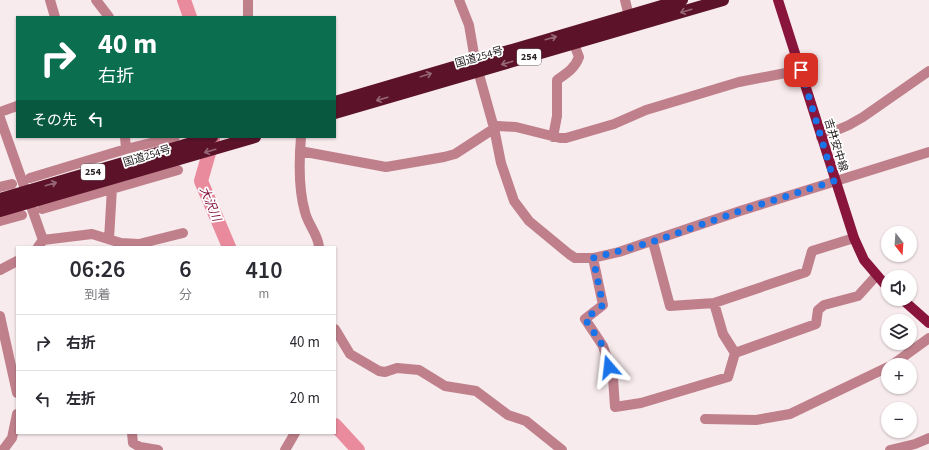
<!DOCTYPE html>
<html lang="ja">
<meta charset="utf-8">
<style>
:root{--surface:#fff;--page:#f7f7f7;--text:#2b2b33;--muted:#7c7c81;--line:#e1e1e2}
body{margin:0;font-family:"Source Sans 3","Noto Sans JP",sans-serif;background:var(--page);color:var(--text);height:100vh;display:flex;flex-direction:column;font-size:15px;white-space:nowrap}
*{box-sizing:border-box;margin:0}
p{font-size:13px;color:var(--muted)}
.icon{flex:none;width:22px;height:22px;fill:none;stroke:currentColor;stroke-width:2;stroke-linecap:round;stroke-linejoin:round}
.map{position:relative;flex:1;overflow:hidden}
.drawer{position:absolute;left:16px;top:246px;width:320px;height:188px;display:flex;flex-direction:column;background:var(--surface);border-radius:0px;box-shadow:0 1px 3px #0004}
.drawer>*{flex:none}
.hud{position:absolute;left:16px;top:16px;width:320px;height:122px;border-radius:0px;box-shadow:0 1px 3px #0004;background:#0b6e4f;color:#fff;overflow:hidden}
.needle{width:26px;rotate:163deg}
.controls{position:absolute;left:881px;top:226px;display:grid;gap:8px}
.controls a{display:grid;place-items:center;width:36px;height:36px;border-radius:50%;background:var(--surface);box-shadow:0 1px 3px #0004;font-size:20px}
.pin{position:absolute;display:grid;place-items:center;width:34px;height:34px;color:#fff;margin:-17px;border-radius:8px;box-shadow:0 2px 6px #0006}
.me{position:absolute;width:44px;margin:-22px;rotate:343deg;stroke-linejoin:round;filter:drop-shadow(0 0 3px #0008)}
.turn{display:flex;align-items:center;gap:14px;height:84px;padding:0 16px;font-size:18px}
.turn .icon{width:52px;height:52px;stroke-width:2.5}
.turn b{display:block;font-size:28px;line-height:34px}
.then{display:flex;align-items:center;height:38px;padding:0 16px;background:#0003;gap:8px;font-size:15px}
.eta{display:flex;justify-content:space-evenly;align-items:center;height:68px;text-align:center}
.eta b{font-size:24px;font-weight:600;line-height:28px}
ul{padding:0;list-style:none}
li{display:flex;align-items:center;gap:12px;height:56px;padding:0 16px;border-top:1px solid var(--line)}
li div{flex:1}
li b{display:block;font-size:15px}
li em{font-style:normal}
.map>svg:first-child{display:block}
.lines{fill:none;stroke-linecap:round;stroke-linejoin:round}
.river{stroke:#e98a9d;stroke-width:14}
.minor{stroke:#bf808c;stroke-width:10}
.major{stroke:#89153d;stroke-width:10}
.highway{stroke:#5c132a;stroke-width:12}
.oneway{stroke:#956675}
.route{stroke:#1a73e8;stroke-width:7;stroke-dasharray:0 12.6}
.labels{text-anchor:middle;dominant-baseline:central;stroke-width:3.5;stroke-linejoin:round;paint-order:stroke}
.shield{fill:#fff;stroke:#686566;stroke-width:1}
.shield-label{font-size:10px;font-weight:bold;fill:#282324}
.street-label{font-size:11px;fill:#282324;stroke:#fff}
.water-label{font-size:12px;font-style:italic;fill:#7e0a36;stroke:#fff}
</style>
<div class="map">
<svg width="929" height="450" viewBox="0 0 929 450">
<rect width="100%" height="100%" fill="#f8ebed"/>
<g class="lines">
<path class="river" d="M184,0L190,17
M213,139L201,181L229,247
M335,425L358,450"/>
<path class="minor" d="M50,0L55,17
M96,0L109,17
M459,0L469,25L475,60L494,128L501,163L514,201L529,221L569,254L575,258H593L619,252L740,211L929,152
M625,0L629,16
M248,17V0
M0,112L17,106
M0,118L43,240L38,247
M125,137L126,149
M301,137C299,161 298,188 305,212C308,225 318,234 319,247
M553,137L557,116V80C567,73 575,68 579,57L574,44
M821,137L849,125L863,117L929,71
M300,151L386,167L444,157L455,154L498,126L516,127L560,138H566L614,124L646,110L739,82L801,70
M30,178L126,149L175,137
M0,187L12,184
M42,209L178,170
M0,221L22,215
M109,239L112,188
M43,240L92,234L121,243L139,244L183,233
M653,242L670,306L714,303L806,272L812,251L854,238
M593,258L603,305L585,319L603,346L613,378L615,407L641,403L728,377L735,353
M0,270L17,261
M714,303L723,334L735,353L816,324L818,310L824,305L858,296L876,276
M0,316L17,393
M335,329L350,354L379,371L385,372L397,368L419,370L445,386L476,391L508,415L526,421L562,450
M892,365L929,338
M705,419L756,420L790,414L888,367
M132,433L133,443L140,447L158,450
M3,450L12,438L17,414
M285,450L295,433
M890,450L915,444L929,438"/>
<path class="major" d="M778,0L854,238L864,260L888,288
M902,299L929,323"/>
<path class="highway" d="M335,102L682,0
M335,113L723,0
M0,199L212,137
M0,211L255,137"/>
</g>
<defs><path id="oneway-shaft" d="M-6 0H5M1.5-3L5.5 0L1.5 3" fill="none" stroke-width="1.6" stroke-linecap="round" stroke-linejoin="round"/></defs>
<g class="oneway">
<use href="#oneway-shaft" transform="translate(686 11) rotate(163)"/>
<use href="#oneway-shaft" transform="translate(551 38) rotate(-16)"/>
<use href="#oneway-shaft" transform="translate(507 63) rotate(164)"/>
<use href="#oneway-shaft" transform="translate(426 75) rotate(-17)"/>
<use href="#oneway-shaft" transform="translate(382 99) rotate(164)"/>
<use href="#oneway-shaft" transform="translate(210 151) rotate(164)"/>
<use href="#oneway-shaft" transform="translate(51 184) rotate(-16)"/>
</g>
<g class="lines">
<path class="route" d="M609,367L603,346L585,319L603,305L593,258L652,242L740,211L834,181L801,70"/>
</g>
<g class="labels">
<g class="shield">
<rect x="517" y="49" width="24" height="16" rx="3"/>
<rect x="81" y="164" width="24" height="16" rx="3"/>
</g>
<g class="shield-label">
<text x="529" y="57">254</text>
<text x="93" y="172">254</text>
</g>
<g class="street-label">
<text transform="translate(479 57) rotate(-16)">国道254号</text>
<text transform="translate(836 145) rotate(73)">吉井安中線</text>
<text transform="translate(147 156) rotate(-17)">国道254号</text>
</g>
<g class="water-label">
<text transform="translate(210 204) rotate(67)">大沢川</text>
</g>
</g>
</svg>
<div class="controls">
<a><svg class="needle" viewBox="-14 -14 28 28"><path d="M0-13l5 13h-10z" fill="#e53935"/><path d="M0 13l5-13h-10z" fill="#7c7c81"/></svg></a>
<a><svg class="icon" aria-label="sound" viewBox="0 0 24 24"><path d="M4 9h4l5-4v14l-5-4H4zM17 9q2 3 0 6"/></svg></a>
<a><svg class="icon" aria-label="layers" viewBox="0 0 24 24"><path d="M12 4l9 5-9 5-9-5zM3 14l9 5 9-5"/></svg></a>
<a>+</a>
<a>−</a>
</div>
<div class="pin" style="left:801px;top:70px;background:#d93025"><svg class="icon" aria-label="arrive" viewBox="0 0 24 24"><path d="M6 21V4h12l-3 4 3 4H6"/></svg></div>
<svg class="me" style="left:609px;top:367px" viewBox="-20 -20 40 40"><path d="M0-17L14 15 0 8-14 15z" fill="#1a73e8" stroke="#fff" stroke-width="4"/></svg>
<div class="hud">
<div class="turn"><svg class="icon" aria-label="right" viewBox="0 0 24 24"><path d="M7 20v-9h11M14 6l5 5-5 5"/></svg><div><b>40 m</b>右折</div></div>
<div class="then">その先<svg class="icon" aria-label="left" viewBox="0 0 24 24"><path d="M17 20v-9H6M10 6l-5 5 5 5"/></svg></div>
</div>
<section class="drawer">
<div class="eta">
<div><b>06:26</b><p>到着</p></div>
<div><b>6</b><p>分</p></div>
<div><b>410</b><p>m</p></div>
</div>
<ul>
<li><svg class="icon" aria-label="right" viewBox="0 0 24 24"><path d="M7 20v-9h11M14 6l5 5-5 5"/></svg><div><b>右折</b></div><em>40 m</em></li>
<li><svg class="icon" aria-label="left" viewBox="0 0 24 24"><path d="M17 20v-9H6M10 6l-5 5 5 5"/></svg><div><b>左折</b></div><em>20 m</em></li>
</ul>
</section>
</div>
